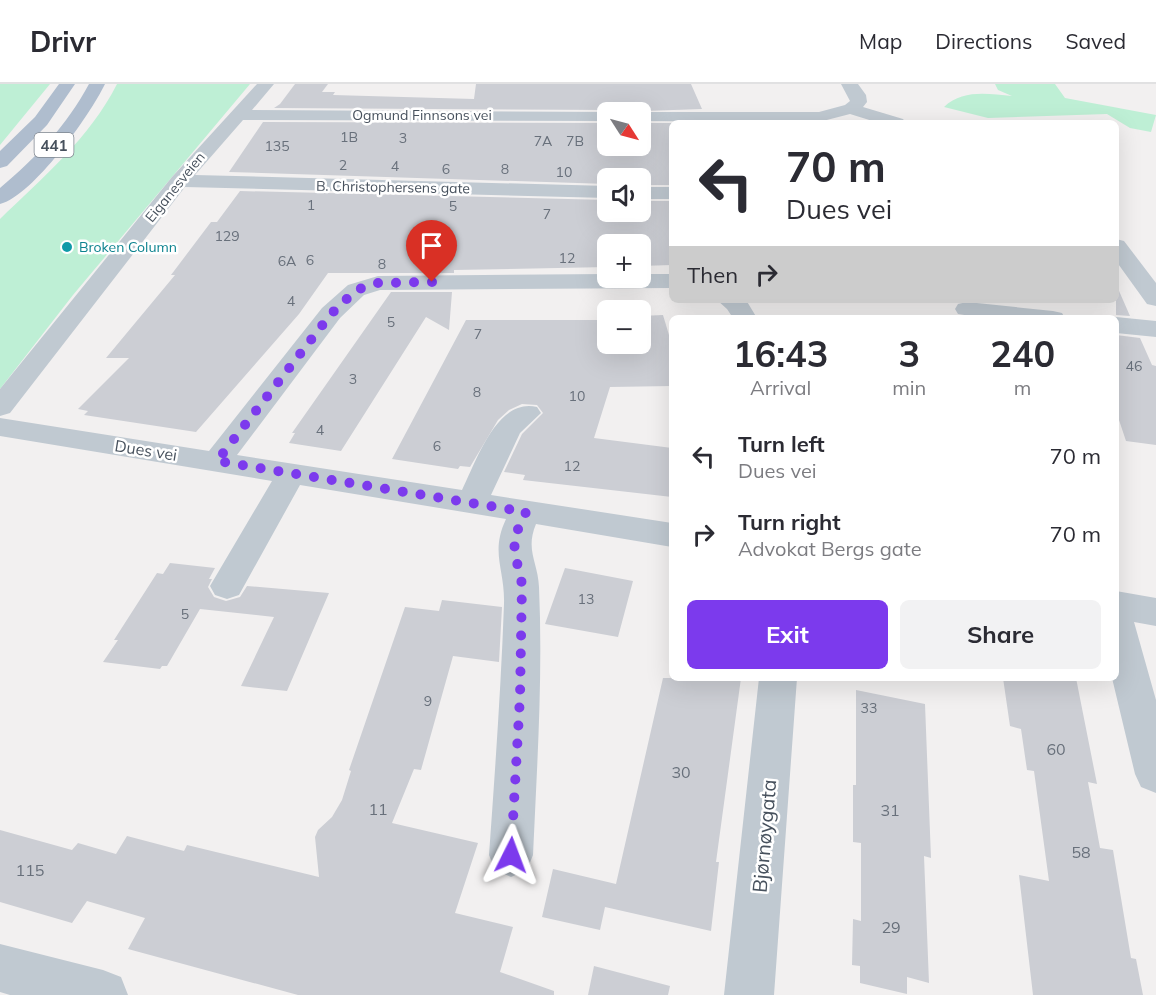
<!DOCTYPE html>
<meta charset="utf-8">
<style>
:root{--surface:#fff;--page:#f2f2f3;--text:#2b2b33;--muted:#7c7c81;--line:#e1e1e2;--accent:#7c3aed}
body{margin:0;font-family:Mulish,sans-serif;background:var(--page);color:var(--text);height:100vh;display:flex;flex-direction:column;font-size:22px;white-space:nowrap}
*{box-sizing:border-box;margin:0}
p{font-size:20px;color:var(--muted)}
.icon{flex:none;width:33px;height:33px;fill:none;stroke:currentColor;stroke-width:2;stroke-linecap:round;stroke-linejoin:round}
.map{position:relative;flex:1;overflow:hidden}
.details{position:absolute;left:669px;top:231px;width:450px;height:366px;display:flex;flex-direction:column;background:var(--surface);border-radius:9px;box-shadow:0 6px 24px #0002}
.details>*{flex:none}
.top-card{position:absolute;left:669px;top:36px;width:450px;height:183px;border-radius:9px;box-shadow:0 6px 24px #0002;background:#fff;color:var(--text);overflow:hidden}
.needle{width:39px;rotate:126deg}
.controls{position:absolute;left:597px;top:18px;display:grid;gap:12px}
.controls a{display:grid;place-items:center;width:54px;height:54px;border-radius:9px;background:var(--surface);box-shadow:0 6px 24px #0002;font-size:30px}
.pin{position:absolute;display:grid;place-items:center;width:51px;height:51px;color:#fff;margin:-62px -26px;border-radius:50% 50% 50% 0;rotate:-45deg;box-shadow:0 0 6px #0007}
.pin .icon{rotate:45deg}
.me{position:absolute;width:66px;margin:-33px;rotate:3deg;stroke-linejoin:round;filter:drop-shadow(0 0 4px #0008)}
.turn{display:flex;align-items:center;gap:21px;height:126px;padding:0 18px;font-size:27px}
.turn .icon{width:78px;height:78px;stroke-width:2.5}
.turn b{display:block;font-size:42px;line-height:51px}
.then{display:flex;align-items:center;height:57px;padding:0 18px;background:#0003;gap:12px;font-size:22px}
.eta{display:flex;justify-content:space-evenly;align-items:center;height:102px;text-align:center}
.eta b{font-size:36px;font-weight:700;line-height:42px}
.cta{display:flex;gap:12px;margin-top:auto;padding:12px 18px}
.cta a{flex:1;height:69px;border-radius:9px;background:var(--accent);color:#fff;font-size:24px;font-weight:700;line-height:69px;text-align:center}
.cta a+a{background:var(--page);color:var(--text)}
ul{padding:0;list-style:none}
li{display:flex;align-items:center;gap:18px;height:78px;padding:0 18px}
li div{flex:1}
li b{display:block;font-size:22px}
li em{font-style:normal}
header{display:flex;align-items:center;gap:36px;box-sizing:border-box;height:84px;padding:0 30px;background:var(--surface);border-bottom:2px solid var(--line)}
header strong{font-size:28px}
nav{display:flex;gap:33px;margin-inline-start:auto;font-size:21px}
.map>svg:first-child{display:block}
.green{fill:#beefd5}
.building{fill:#ccced4}
.lines{fill:none;stroke-linecap:round;stroke-linejoin:round}
.minor{fill:#c0c9d1;fill-rule:evenodd}
.major{fill:#afbdce;fill-rule:evenodd}
.route{stroke:#7c3aed;stroke-width:10;stroke-dasharray:0 18}
.culture-dot{fill:#0f9aa8;stroke:#fff;stroke-width:2}
.labels{text-anchor:middle;dominant-baseline:central;stroke-width:5;stroke-linejoin:round;paint-order:stroke}
.far-street-label{font-size:14px;fill:#47515d;stroke:#fff}
.number-label{font-size:14px;fill:#68707b}
.far-culture-label{font-size:14px;fill:#0d838f;stroke:#fff;text-anchor:start}
.shield{fill:#fff;stroke:#7e858e;stroke-width:1.5}
.shield-label{font-size:15px;font-weight:bold;fill:#47515d}
.street-label{font-size:16px;fill:#47515d;stroke:#fff}
.near-number-label{font-size:16px;fill:#68707b}
.near-street-label{font-size:20px;fill:#47515d;stroke:#fff}
</style>
<header>
<strong>Drivr</strong>
<nav><a>Map</a><a>Directions</a><a>Saved</a></nav>
</header>
<div class="map">
<svg width="1156" height="911" viewBox="0 0 1156 911">
<rect width="100%" height="100%" fill="#f2f0f0"/>
<path class="green" d="M0,0H50L0,61Z
M117,0H250L73,211L0,305V135C42,94 90,54 117,0Z
M995,0H1055L1065,14L1156,31L1151,48L1130,44L1107,30L988,34L944,23C963,5 988,10 1012,12L998,6Z"/>
<path class="building" d="M295,0H328L322,8H335L333,11L474,15L476,0H691L702,25L616,28L614,26L274,24L280,20Z
M263,38L608,39V62H640V39H672V101H640V94H608V100L229,88Z
M240,107L608,116V128H640V117H672V181L640,182V160H608V183L454,186V189H328L299,230L196,348L84,331L88,327L78,325L129,274H106L175,191H171L211,138H217Z
M1116,200L1130,232L1116,231Z
M391,208H452L449,246L426,233L341,367L289,359L295,349H292Z
M663,231L672,261V302L610,303L594,354L672,364V413L523,396L525,391L504,388L522,350L543,329L537,321L522,320L509,326L498,336L470,383L460,382L458,385L392,375L466,236H608V260H640V232Z
M1116,251L1140,254L1152,281L1156,282V361L1126,357L1116,327Z
M170,479L215,484L209,495H212L208,503L214,513L226,517L240,513L247,502L329,509L287,607L241,602L274,533L200,525L167,582H162L160,585L103,578L118,556H114L157,489L163,490Z
M565,484L633,497L618,553L545,540Z
M442,516L502,523L499,578L453,572L421,686L414,685L392,739L478,759L455,829L513,843L500,888L554,907V911H298L128,865L145,834L87,817L72,839L0,818V746L72,766L78,759L116,770L127,752L184,767L187,761L319,793L315,753L318,746L332,733L342,716L351,687L349,686L405,523L439,527Z
M663,594H741L716,778H719L711,847L605,823L600,846L542,833L553,785L616,800Z
M1003,594H1076L1097,700L1088,698L1100,764L1113,766L1131,874L1136,875L1143,911H1033L1019,791L1049,797L1034,687L1027,686L1021,645L1010,642Z
M856,606L925,620L931,774L924,772L929,899L907,893V910L860,899V882L852,881L853,835L861,837V759L853,758V701H856Z
M594,882L670,902L668,911H588Z"/>
<g class="lines">
<path class="minor" d="M257,0H274L252,26L614,28H608V37L243,36L195,91L608,102V114L185,103L10,329L0,332V305L172,93Z
M841,0H858L866,11L867,18L863,23L903,35L906,39H879L850,30L819,38L640,37V28H634H819L845,21L850,17Z
M640,103H672V115H640Z
M1116,155L1124,157L1156,199V222L1147,220L1116,177Z
M608,190V194H640V190H672V204L380,206L364,211L340,234L237,371L462,406C476,378 497,313 537,323L541,329L520,349L491,411L672,439V463L536,440C525,466 538,478 539,503C543,592 537,682 533,771L527,786L511,793L495,786L489,771C495,687 501,604 504,520C505,485 490,469 506,435L300,401L239,511L227,515L215,511L210,502L272,397L0,352V334L209,367L322,224L348,201L378,192Z
M717,216H746L757,234H733L727,225Z
M967,218L1053,227L1062,229L1065,234H983L958,230L955,225L958,220Z
M1116,233L1156,237V253L1116,249L1114,234Z
M1116,507L1156,514V542L1134,538L1156,616V709L1141,703L1135,690L1112,594H1116Z
M759,594H797L774,911H724Z
M0,860L103,886L121,893L128,911H10L0,908Z"/>
<path class="major" d="M59,0H75L47,41L7,82L0,84V67L35,33Z
M89,0H105C90,31 33,112 0,120V104C36,74 67,41 89,0Z"/>
</g>
<g class="lines">
<path class="route" d="M432,198L378,199L356,206L331,230L217,377L526,428L514,454L515,470L522,500L520,613L511,771"/>
</g>
<circle class="culture-dot" cx="67" cy="163" r="6"/>
<g class="labels">
<g class="far-street-label">
<text x="422" y="31">Ogmund Finnsons vei</text>
<text transform="translate(175 103) rotate(-51)">Eiganesveien</text>
<text transform="translate(393 103) rotate(1)">B. Christophersens gate</text>
</g>
<g class="number-label">
<text x="349" y="53">1B</text>
<text x="403" y="54">3</text>
<text x="543" y="57">7A</text>
<text x="575" y="57">7B</text>
<text x="277" y="62">135</text>
<text x="343" y="81">2</text>
<text x="395" y="82">4</text>
<text x="446" y="85">6</text>
<text x="505" y="85">8</text>
<text x="564" y="88">10</text>
<text x="311" y="121">1</text>
<text x="453" y="122">5</text>
<text x="547" y="130">7</text>
<text x="227" y="152">129</text>
<text x="567" y="174">12</text>
<text x="310" y="176">6</text>
<text x="287" y="177">6A</text>
<text x="382" y="180">8</text>
<text x="291" y="217">4</text>
<text x="391" y="238">5</text>
<text x="478" y="250">7</text>
<text x="1134" y="282">46</text>
<text x="353" y="295">3</text>
<text x="477" y="308">8</text>
<text x="577" y="312">10</text>
<text x="320" y="346">4</text>
<text x="437" y="362">6</text>
<text x="572" y="382">12</text>
<text x="586" y="515">13</text>
<text x="185" y="530">5</text>
<text x="428" y="617">9</text>
<text x="869" y="624">33</text>
</g>
<g class="far-culture-label">
<text x="79" y="163">Broken Column</text>
</g>
<rect class="shield" x="34.5" y="49" width="39" height="24" rx="4.5"/>
<g class="shield-label">
<text x="54" y="61">441</text>
</g>
<g class="street-label">
<text transform="translate(146 366) rotate(9)">Dues vei</text>
</g>
<g class="near-number-label">
<text x="1056" y="665">60</text>
<text x="681" y="688">30</text>
<text x="378" y="725">11</text>
<text x="890" y="726">31</text>
<text x="1081" y="768">58</text>
<text x="30" y="786">115</text>
<text x="891" y="843">29</text>
</g>
<g class="near-street-label">
<text transform="translate(764 752) rotate(-85)">Bjørnøygata</text>
</g>
</g>
</svg>
<div class="controls">
<a><svg class="needle" viewBox="-14 -14 28 28"><path d="M0-13l5 13h-10z" fill="#e53935"/><path d="M0 13l5-13h-10z" fill="#7c7c81"/></svg></a>
<a><svg class="icon" aria-label="sound" viewBox="0 0 24 24"><path d="M4 9h4l5-4v14l-5-4H4zM17 9q2 3 0 6"/></svg></a>
<a>+</a>
<a>−</a>
</div>
<div class="pin" style="left:432px;top:198px;background:#d93025"><svg class="icon" aria-label="arrive" viewBox="0 0 24 24"><path d="M6 21V4h12l-3 4 3 4H6"/></svg></div>
<svg class="me" style="left:511px;top:771px" viewBox="-20 -20 40 40"><path d="M0-17L14 15 0 8-14 15z" fill="#7c3aed" stroke="#fff" stroke-width="4"/></svg>
<div class="top-card">
<div class="turn"><svg class="icon" aria-label="left" viewBox="0 0 24 24"><path d="M17 20v-9H6M10 6l-5 5 5 5"/></svg><div><b>70 m</b>Dues vei</div></div>
<div class="then">Then<svg class="icon" aria-label="right" viewBox="0 0 24 24"><path d="M7 20v-9h11M14 6l5 5-5 5"/></svg></div>
</div>
<section class="details">
<div class="eta">
<div><b>16:43</b><p>Arrival</p></div>
<div><b>3</b><p>min</p></div>
<div><b>240</b><p>m</p></div>
</div>
<ul>
<li><svg class="icon" aria-label="left" viewBox="0 0 24 24"><path d="M17 20v-9H6M10 6l-5 5 5 5"/></svg><div><b>Turn left</b><p>Dues vei</p></div><em>70 m</em></li>
<li><svg class="icon" aria-label="right" viewBox="0 0 24 24"><path d="M7 20v-9h11M14 6l5 5-5 5"/></svg><div><b>Turn right</b><p>Advokat Bergs gate</p></div><em>70 m</em></li>
</ul>
<div class="cta"><a>Exit</a><a>Share</a></div>
</section>
</div>
